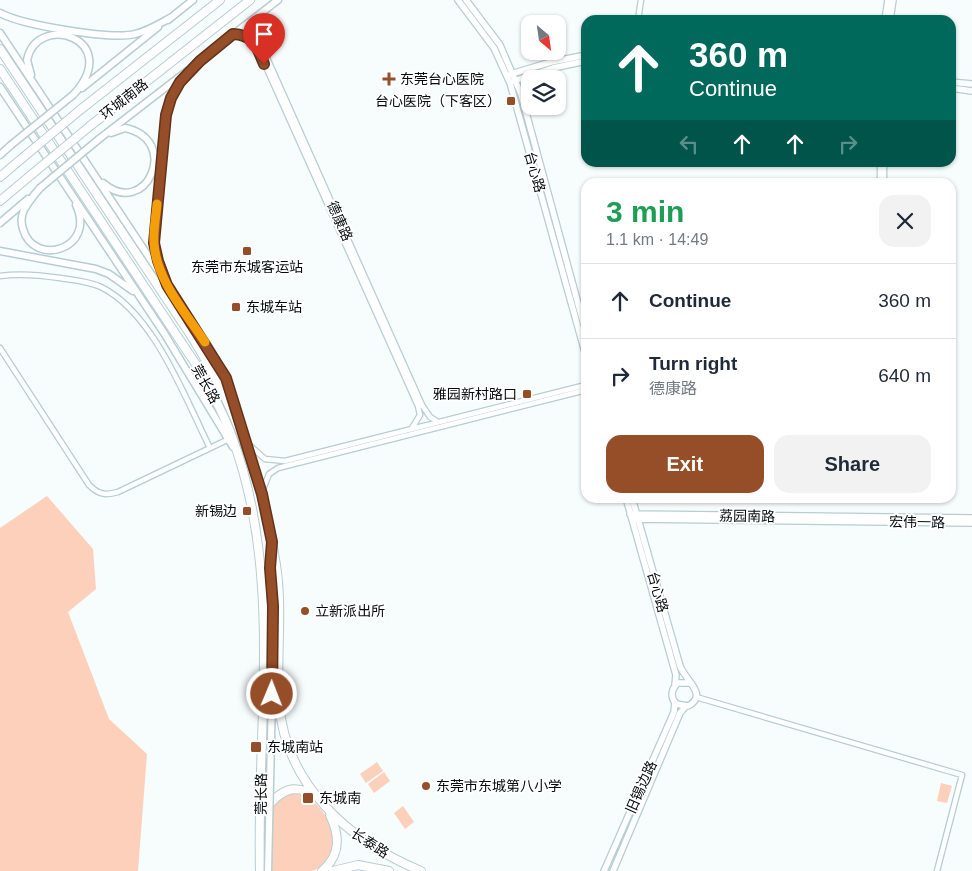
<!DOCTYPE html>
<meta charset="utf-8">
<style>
:root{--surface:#fff;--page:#f2f2f3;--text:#1f2937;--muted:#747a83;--line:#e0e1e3;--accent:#954e28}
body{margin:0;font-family:Helvetica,"Noto Sans SC",sans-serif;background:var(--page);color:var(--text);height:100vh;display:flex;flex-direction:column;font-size:19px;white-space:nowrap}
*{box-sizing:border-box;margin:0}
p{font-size:16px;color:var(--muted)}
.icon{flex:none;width:28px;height:28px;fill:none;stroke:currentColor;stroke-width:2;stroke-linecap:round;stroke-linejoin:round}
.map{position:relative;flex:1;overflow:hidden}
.panel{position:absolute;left:581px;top:178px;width:375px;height:325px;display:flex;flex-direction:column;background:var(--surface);border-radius:15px;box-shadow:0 1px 4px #0004}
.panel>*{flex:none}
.hud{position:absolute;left:581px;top:15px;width:375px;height:152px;border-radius:15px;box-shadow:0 1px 4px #0004;background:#00695c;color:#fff;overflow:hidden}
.needle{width:32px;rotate:151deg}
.buttons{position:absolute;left:521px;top:15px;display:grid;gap:10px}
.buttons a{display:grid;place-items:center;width:45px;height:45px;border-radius:10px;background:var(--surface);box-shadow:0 1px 4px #0004;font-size:25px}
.pin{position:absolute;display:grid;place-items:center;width:42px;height:42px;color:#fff;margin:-51px -21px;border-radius:50% 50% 50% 0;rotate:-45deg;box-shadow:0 0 5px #0007}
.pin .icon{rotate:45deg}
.me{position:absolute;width:55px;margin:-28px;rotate:1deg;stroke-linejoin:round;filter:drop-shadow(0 0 4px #0008)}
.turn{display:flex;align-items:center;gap:18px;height:105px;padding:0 25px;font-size:22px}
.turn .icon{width:65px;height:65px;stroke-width:2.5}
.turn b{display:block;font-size:35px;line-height:42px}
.lanes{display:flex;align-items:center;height:48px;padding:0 25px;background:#0003;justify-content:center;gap:25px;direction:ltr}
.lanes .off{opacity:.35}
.round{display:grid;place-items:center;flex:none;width:52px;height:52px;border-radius:15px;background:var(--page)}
.headline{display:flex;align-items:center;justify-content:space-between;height:85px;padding:0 25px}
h1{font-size:30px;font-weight:800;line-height:38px;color:#1e9e55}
.primary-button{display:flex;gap:10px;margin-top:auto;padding:10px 25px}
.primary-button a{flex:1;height:58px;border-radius:15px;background:var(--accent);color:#fff;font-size:20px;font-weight:800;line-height:58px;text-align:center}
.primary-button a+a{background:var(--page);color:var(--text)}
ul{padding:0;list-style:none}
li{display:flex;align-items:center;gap:15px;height:75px;padding:0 25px;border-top:1px solid var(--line)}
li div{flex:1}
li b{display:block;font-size:19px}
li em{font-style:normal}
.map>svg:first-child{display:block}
.green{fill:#fdd0bb}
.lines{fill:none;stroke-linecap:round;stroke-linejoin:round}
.street-casing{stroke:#b6cdd2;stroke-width:7}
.secondary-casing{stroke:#b6cdd2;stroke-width:8}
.primary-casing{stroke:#b6cdd2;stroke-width:9}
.highway-casing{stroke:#b6cdd2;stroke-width:10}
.street{stroke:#fff;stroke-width:4.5}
.secondary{stroke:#fff;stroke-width:5.5}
.primary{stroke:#fff;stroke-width:6}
.highway{stroke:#fff;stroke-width:8}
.primary-bridge-casing{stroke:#b6cdd2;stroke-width:9;stroke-linecap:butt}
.highway-bridge-casing{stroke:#b6cdd2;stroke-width:10;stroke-linecap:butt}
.primary-bridge{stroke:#fff;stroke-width:6}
.highway-bridge{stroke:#fff;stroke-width:8}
.route-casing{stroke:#61331a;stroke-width:12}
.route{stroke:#954e28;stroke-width:9}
.slow{stroke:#f59e0b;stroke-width:9}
.poi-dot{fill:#954e28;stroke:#fff;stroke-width:2}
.labels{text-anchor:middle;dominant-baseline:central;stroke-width:4;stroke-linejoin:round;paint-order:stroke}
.poi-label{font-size:14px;fill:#050d0e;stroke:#fff;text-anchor:start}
.street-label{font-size:14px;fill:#050d0e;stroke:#fff}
</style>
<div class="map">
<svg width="972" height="871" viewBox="0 0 972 871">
<rect width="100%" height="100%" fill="#f7fcfd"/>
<path class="green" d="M47,496L93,549L96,589L68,612L109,719L147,754L138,871H0V528Z
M377,762L383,771L366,783L360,774Z
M384,772L390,781L374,793L368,784Z
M941,783L952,786L947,803L937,801Z
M294,791H303C322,810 344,829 330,857C326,863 318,870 311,871C297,871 279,871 264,871C261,860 260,822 266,812C272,803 284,795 294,791Z
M403,806L414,822L405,829L394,813Z"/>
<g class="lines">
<g class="street-casing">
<path id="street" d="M258,16L256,26L259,40L422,405L430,417L438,422
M638,20L641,0
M233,34L249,37L258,49L418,406L420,415L412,428
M880,162V182
M884,182V162
M0,276C20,273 40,275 60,278C74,280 88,281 101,287C154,313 185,398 210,448
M0,348L89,485C98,494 105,496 118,492L229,439
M247,443L265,459L285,461L586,385
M262,492L269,474L278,468L586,390
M696,697L962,775L937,871"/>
</g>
<g class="secondary-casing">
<path id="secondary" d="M458,0L494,48L510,83L586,356
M466,0L500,45L521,94L586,333
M885,20L888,0
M890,20L893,0
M511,74L551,62L586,55
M514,81L553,68L586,61
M951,82L972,84
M951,88L972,91
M626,498L676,675L675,685
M632,498L680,666C685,680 709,695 688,706L676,704C670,697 671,689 678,683H690
M630,514L972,518
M632,519L972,523
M604,871L674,712L675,702
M613,871L680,713L686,706"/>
</g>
<g class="primary-casing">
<path id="primary" d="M0,13C22,25 111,40 135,34C148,31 159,24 170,18
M168,20L193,0
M0,33L208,346L226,378L242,431
M196,63L278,0
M31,75L27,60C37,11 125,39 73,95
M0,87L164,333L233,447
M82,88L158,27
M99,139L187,71
M0,155L11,145
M103,183C146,220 182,140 125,128L111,133
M40,188C34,195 28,202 24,210C21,216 21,223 23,229C34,268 97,249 76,205
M0,223L28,199
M0,251L96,269L109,274L133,291
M162,272L155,252L154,233L166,115L175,90L200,61
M271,550L273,652"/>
</g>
<g class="highway-casing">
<path id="highway" d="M0,49L190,334C235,405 264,482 276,565C283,610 276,656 279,701C284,784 349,841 421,871
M0,69L201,372C212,393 224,414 232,437C284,576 256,727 260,871
M80,110L220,0
M90,126L250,0
M0,177L20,160
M0,201L31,175
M266,809C281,789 293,784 315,795
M322,871C341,855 340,836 330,815
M333,871L358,865L389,871"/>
</g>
<use href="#street" class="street"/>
<use href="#secondary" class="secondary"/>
<use href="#primary" class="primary"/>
<use href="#highway" class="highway"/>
<g class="primary-bridge-casing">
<path id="primary-bridge" d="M11,145L73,95
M40,188L99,139
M268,871L273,652"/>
</g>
<g class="highway-bridge-casing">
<path id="highway-bridge" d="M20,160L80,110
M31,175L90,126"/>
</g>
<use href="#primary-bridge" class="primary-bridge"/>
<use href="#highway-bridge" class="highway-bridge"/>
</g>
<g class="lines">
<g class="route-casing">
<path id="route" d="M264,64C257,47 254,35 233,34L200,61L180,82L171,98L166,115L154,243L158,261L167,285L226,378L262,494L272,542L270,568L273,606L272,694"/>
</g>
<use href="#route" class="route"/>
<path class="slow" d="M157,204C156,217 153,230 154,243C156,280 186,313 205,342"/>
</g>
<g class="poi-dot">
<path d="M386.5 71.5h5v5h5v5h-5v5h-5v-5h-5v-5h5z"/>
<rect x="506" y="96" width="10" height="10" rx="2.5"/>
<rect x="242" y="246" width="10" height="10" rx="2.5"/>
<rect x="231" y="302" width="10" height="10" rx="2.5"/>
<rect x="522" y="389" width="10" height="10" rx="2.5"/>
<rect x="242" y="506" width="10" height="10" rx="2.5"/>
<circle cx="305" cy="611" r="5"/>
<rect x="250" y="741" width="12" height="12" rx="2.5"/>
<circle cx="426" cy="786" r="5"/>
<rect x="302" y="792" width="12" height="12" rx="2.5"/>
</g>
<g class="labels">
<g class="poi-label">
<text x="400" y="79">东莞台心医院</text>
<text x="501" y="101" text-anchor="end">台心医院（下客区）</text>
<text x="247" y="267" text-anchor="middle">东莞市东城客运站</text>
<text x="246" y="307">东城车站</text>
<text x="517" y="394" text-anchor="end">雅园新村路口</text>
<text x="237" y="511" text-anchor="end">新锡边</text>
<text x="315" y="611">立新派出所</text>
<text x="267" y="747">东城南站</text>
<text x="436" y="786">东莞市东城第八小学</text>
<text x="319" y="798">东城南</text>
</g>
<g class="street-label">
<text transform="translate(124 99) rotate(-38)">环城南路</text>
<text transform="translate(535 172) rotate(74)">台心路</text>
<text transform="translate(340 221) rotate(66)">德康路</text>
<text transform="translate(206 384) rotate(61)">莞长路</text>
<text transform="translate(747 516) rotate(1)">荔园南路</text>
<text transform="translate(917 522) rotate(1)">宏伟一路</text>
<text transform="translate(658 592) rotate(74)">台心路</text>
<text transform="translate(641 787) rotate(-66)">旧锡边路</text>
<text transform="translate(261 794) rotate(-89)">莞长路</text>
<text transform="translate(370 843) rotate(33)">长泰路</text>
</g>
</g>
</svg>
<div class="buttons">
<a><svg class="needle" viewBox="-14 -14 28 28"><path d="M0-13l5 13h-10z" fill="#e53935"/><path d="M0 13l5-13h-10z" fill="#747a83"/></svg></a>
<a><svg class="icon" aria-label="layers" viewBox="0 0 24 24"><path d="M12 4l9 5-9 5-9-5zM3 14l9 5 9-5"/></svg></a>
</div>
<div class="pin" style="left:264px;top:64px;background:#d93025"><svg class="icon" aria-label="arrive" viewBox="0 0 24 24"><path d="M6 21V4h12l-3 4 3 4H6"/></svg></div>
<svg class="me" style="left:272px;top:694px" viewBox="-20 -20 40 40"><circle r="17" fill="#954e28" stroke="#fff" stroke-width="3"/><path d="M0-11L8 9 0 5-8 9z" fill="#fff"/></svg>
<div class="hud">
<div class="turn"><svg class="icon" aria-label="ahead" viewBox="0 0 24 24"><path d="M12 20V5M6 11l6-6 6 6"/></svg><div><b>360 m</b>Continue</div></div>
<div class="lanes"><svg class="icon off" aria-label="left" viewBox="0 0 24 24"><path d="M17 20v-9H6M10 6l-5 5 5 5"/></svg><svg class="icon" aria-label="ahead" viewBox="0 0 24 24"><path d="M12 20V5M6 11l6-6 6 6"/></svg><svg class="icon" aria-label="ahead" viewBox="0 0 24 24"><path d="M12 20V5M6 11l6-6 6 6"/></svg><svg class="icon off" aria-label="right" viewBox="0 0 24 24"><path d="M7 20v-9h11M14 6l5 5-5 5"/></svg></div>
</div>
<section class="panel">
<div class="headline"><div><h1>3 min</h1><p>1.1 km · 14:49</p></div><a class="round"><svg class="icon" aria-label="close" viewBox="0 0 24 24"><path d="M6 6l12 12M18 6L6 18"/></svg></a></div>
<ul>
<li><svg class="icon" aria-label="ahead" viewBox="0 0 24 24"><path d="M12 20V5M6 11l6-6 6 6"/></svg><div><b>Continue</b></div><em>360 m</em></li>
<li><svg class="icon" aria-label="right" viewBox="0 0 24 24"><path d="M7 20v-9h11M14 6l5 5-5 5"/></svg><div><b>Turn right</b><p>德康路</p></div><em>640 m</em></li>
</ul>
<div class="primary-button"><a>Exit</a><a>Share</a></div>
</section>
</div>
